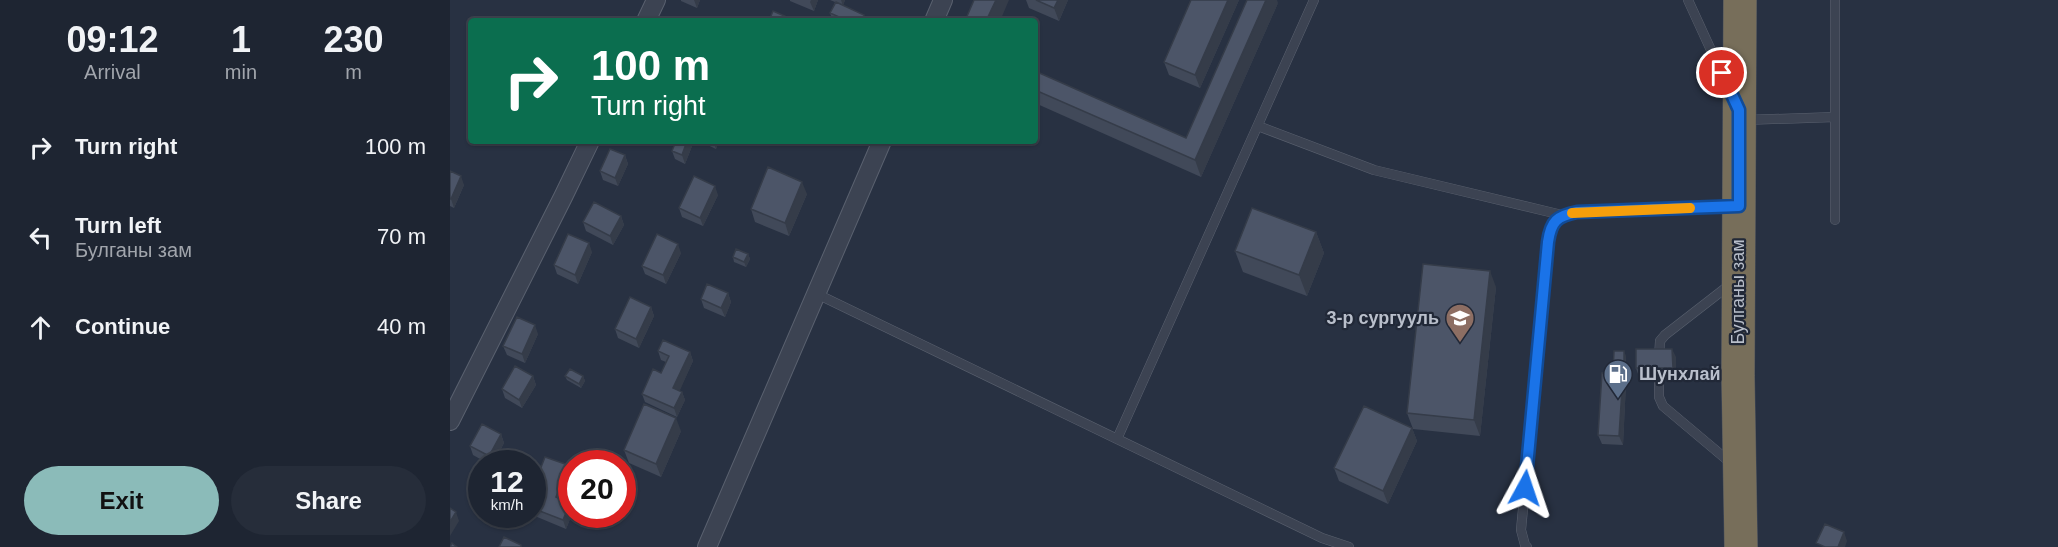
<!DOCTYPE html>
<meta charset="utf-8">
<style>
:root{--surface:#1e2532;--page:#262d3a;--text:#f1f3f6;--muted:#a1a5ac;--line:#3c424d;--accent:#8bbbb9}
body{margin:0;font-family:Helvetica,sans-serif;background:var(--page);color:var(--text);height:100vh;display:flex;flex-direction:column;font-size:22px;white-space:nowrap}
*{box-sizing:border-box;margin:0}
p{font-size:20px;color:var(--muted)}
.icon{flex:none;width:33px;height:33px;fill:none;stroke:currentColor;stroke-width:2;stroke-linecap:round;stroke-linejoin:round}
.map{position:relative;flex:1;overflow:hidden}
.details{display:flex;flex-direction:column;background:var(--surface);width:450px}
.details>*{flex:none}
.guide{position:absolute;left:18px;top:18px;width:570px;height:126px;border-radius:6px;box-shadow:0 2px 4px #0004,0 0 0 2px var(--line);background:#0b6e4f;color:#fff;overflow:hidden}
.speed{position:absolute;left:18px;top:450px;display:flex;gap:12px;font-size:30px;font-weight:700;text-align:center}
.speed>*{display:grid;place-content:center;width:78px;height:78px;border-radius:50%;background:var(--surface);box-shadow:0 2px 4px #0004,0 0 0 2px var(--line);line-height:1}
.speed small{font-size:15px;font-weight:400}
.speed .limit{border:9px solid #d22;background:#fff;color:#111}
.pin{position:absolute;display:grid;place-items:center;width:51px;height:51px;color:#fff;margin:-26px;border:3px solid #fff;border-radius:50%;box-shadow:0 2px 6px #0007}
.me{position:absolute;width:66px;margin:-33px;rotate:5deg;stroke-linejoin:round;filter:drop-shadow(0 0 4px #0008)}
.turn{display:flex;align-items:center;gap:21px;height:126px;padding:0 24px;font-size:27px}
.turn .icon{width:78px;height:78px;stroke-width:2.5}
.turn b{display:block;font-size:42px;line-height:51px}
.eta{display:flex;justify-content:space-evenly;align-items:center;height:102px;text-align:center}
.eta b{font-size:36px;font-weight:600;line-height:42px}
.button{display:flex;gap:12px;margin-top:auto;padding:12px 24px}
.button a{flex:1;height:69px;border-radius:36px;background:var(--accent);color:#111;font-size:24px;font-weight:600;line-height:69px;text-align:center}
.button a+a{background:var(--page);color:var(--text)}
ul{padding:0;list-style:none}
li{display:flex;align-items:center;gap:18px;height:90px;padding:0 24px}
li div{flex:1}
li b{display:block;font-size:22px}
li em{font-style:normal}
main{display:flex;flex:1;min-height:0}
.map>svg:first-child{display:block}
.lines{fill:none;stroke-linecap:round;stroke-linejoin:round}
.lane-casing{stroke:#5a616f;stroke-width:10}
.street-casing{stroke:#5a616f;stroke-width:20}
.highway-casing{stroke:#474e5c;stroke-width:34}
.lane{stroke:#3c4352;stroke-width:9}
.street{stroke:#3c4352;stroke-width:18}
.highway{stroke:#776e5a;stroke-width:33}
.wall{fill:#414959}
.shaded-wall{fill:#353c49}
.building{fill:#4c5568;stroke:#353c49;stroke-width:1.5}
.route-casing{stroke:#114b97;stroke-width:15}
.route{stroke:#1a73e8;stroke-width:10}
.slow{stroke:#f59e0b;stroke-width:10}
.labels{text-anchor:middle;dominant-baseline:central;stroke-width:4.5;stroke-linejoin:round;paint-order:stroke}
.street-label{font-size:18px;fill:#b9bfcb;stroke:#212837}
.poi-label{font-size:18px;font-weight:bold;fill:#b9bfcb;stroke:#212837;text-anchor:end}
</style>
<main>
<section class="details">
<div class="eta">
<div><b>09:12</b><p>Arrival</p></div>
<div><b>1</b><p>min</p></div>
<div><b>230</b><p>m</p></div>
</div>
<ul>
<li><svg class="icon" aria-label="right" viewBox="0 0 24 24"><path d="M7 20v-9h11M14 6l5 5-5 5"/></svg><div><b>Turn right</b></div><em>100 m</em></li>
<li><svg class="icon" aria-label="left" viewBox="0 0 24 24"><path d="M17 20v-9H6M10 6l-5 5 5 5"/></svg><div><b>Turn left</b><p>Булганы зам</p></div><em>70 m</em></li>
<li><svg class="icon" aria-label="ahead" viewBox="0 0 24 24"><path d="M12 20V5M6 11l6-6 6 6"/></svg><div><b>Continue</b></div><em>40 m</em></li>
</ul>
<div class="button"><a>Exit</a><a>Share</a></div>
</section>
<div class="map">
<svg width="1608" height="547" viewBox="0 0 1608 547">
<rect width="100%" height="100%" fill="#283142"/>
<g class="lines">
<g class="lane-casing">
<path id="lane" d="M1238,0L1277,85
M1294,120L1385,117
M808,126L924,170L1112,215
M1385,220V0
M367,294L872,538L899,547
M1209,358L1210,341L1215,335L1282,283
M1209,377V397L1213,406L1282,464
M667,439L864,0
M1077,547L1075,545L1071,530L1098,242C1101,221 1107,216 1127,212L1283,206"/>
</g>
<g class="street-casing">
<path id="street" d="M196,21L206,0
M484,21L493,0
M0,421L113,197L140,141
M257,547L432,141"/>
</g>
<g class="highway-casing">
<path id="highway" d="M1290,0L1288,376L1291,547"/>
</g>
<use href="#lane" class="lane"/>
<use href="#street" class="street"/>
<use href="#highway" class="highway"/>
</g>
<path class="wall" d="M231,0H250L247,8L231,1Z
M340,0H368L364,11L340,1Z
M380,0H395L393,5L416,21H383L380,13L385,2Z
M576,0H618L609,21L579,8Z
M741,0H789L750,88L719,75L714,62Z
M828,3L751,177L585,103V71L736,138Z
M244,141L235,164L225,159L222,151Z
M249,141H269L266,149Z
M175,155L178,164L168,186L153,180L150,171Z
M0,171L14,185L4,208L0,206Z
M357,194L339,236L305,222L301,209Z
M268,195L253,226L232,217L229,208Z
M171,216L174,225L163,245L136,231L133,222Z
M866,232L874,253L857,296L793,272L785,251Z
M142,252L128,284L107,274L104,265Z
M231,253L216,284L195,274L192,266Z
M298,254L300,259L296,267L284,262L283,257Z
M1046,287L1030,436L963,429L957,413Z
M278,293L281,302L275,317L254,308L251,299Z
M201,307L204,316L189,348L168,338L165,329Z
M88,334L75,363L57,355L53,346Z
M208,351L240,352L243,361L229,391L232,392L235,400L227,417L195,402L192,394L211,373L216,362L211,360Z
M1176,356L1175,377H1174L1176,383L1173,445L1152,444L1148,435L1164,373Z
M1226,357V377H1189L1186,368Z
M83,376L86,385L72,408L55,398L52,389Z
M115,376H133L135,381L131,388L117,380Z
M962,428L967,441L938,504L889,481L884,468Z
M231,431L211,477L179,463L174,450Z
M51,434L54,443L43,464H39L23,455L20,446Z
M118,465L121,474L111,499L120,503L122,506V514L116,529L80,514H82V488Z
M127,518L146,519L142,528L128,523Z"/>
<path class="shaded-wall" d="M244,0H250L247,8Z
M361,0H368L364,11L360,2Z
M391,0H395L393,6Z
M546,0H559L550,21H536Z
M608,0H618L609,21L604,8Z
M778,0H789L750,88L745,75Z
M816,0H827L828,3L751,177L745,160Z
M237,141H244L235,164L232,155Z
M263,141H269L266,149Z
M175,155L178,164L168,186L165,178Z
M11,176L14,185L4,208L1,199Z
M352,182L357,194L339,236L335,223Z
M265,186L268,195L253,226L250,218Z
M171,216L174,225L163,245L160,236Z
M866,232L874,253L857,296L849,275Z
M139,243L142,252L128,284L125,275Z
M228,244L231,253L216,284L213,275Z
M298,254L300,259L296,267L294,262Z
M1040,271L1046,287L1030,436L1024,420Z
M278,293L281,302L275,317L271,308Z
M201,307L204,316L189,348L186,339Z
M85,325L88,334L75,363L72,354Z
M1222,349L1226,357V377L1223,368Z
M1174,351L1176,356L1175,377L1174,373Z
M240,352L243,361L227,397L223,388Z
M1173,374L1176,383L1173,445L1169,436Z
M83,376L86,385L72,408L69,400Z
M133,376L135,381L131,388L129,384Z
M232,392L235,400L227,417L224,408Z
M226,418L231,431L211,477L206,464Z
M962,428L967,441L938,504L933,491Z
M51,434L54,443L43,464H42L39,456Z
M118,465L121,474L109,506L106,497Z
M120,503L122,506V514L116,529L113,520Z
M6,512L9,521L0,536V522Z
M144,515L146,519L142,528L140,524Z
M1394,532L1397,541L1395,547H1388Z"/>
<path class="building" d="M524,0H546L536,21H515Z
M586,0H608L604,8Z
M741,0H778L745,75L714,62Z
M797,0H816L745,160L585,90V71L736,138Z
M386,2L414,15L411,21H398L380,13Z
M323,11L346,21H319Z
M226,141H237L232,155L222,151Z
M160,149L175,155L165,178L150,171Z
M318,167L352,182L335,223L301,209Z
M0,171L11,176L1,199H0Z
M244,176L265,186L250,218L229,208Z
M144,202L171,216L160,236L133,222Z
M802,208L866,232L849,275L785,251Z
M118,234L139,243L125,275L104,265Z
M207,234L228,244L213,275L192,266Z
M286,249L298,254L294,262L283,257Z
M973,264L1040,271L1024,420L957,413Z
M257,284L278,293L271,308L251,299Z
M180,297L201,307L186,339L165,329Z
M67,317L85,325L72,354L53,346Z
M213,340L240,352L223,388L232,392L224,408L192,394L203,369L211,373L219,356L208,351Z
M1186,349H1222L1223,368H1186Z
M1164,351H1174V373L1163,372Z
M65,366L83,376L69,400L52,389Z
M120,369L133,376L129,384L115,376Z
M1152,373L1173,374L1169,436L1148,435Z
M194,404L226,418L206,464L174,450Z
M914,406L962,428L933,491L884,468Z
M32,424L51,434L39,456L20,446Z
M95,457L118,465L106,497L120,503L113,520L82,508V488H83Z
M0,508L6,512L0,522Z
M128,514H144V515L140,524L127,518Z
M1375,524L1394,532L1388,547H1375L1366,543Z
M54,537L71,545V547H49Z
M2,543L7,547H0Z"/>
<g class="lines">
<g class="route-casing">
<path id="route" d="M1075,488L1098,242C1101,221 1107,216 1127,212L1289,206V110L1272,73"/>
</g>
<use href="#route" class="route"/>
<path class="slow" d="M1122,213L1240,208"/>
</g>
<defs>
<g id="school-pin" transform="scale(1.5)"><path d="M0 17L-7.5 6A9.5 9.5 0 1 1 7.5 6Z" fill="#8d6e63" stroke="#212837"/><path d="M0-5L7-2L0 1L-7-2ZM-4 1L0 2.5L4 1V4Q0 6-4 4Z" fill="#fff"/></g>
<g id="fuel-pin" transform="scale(1.5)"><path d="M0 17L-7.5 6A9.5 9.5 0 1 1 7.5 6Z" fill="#5c6f8a" stroke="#212837"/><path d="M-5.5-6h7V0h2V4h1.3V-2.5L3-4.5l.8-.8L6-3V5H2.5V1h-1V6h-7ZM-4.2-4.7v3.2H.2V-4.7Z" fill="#fff"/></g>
</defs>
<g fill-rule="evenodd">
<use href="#school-pin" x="1010" y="318"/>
<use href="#fuel-pin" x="1168" y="374"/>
</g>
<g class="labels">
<g class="street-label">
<text transform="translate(1288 292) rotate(-90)">Булганы зам</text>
</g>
<g class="poi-label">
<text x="989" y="318">3-р сургууль</text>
<text x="1189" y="374" text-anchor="start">Шунхлай</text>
</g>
</g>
</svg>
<div class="speed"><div>12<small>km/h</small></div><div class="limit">20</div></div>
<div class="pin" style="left:1272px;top:73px;background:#d93025"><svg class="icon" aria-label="arrive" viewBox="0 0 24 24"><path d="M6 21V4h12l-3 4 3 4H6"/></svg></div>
<svg class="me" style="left:1075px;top:488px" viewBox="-20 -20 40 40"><path d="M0-17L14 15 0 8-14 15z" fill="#1a73e8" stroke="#fff" stroke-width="4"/></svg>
<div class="guide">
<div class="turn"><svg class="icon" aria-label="right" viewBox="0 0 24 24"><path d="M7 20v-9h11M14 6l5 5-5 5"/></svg><div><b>100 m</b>Turn right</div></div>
</div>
</div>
</main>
